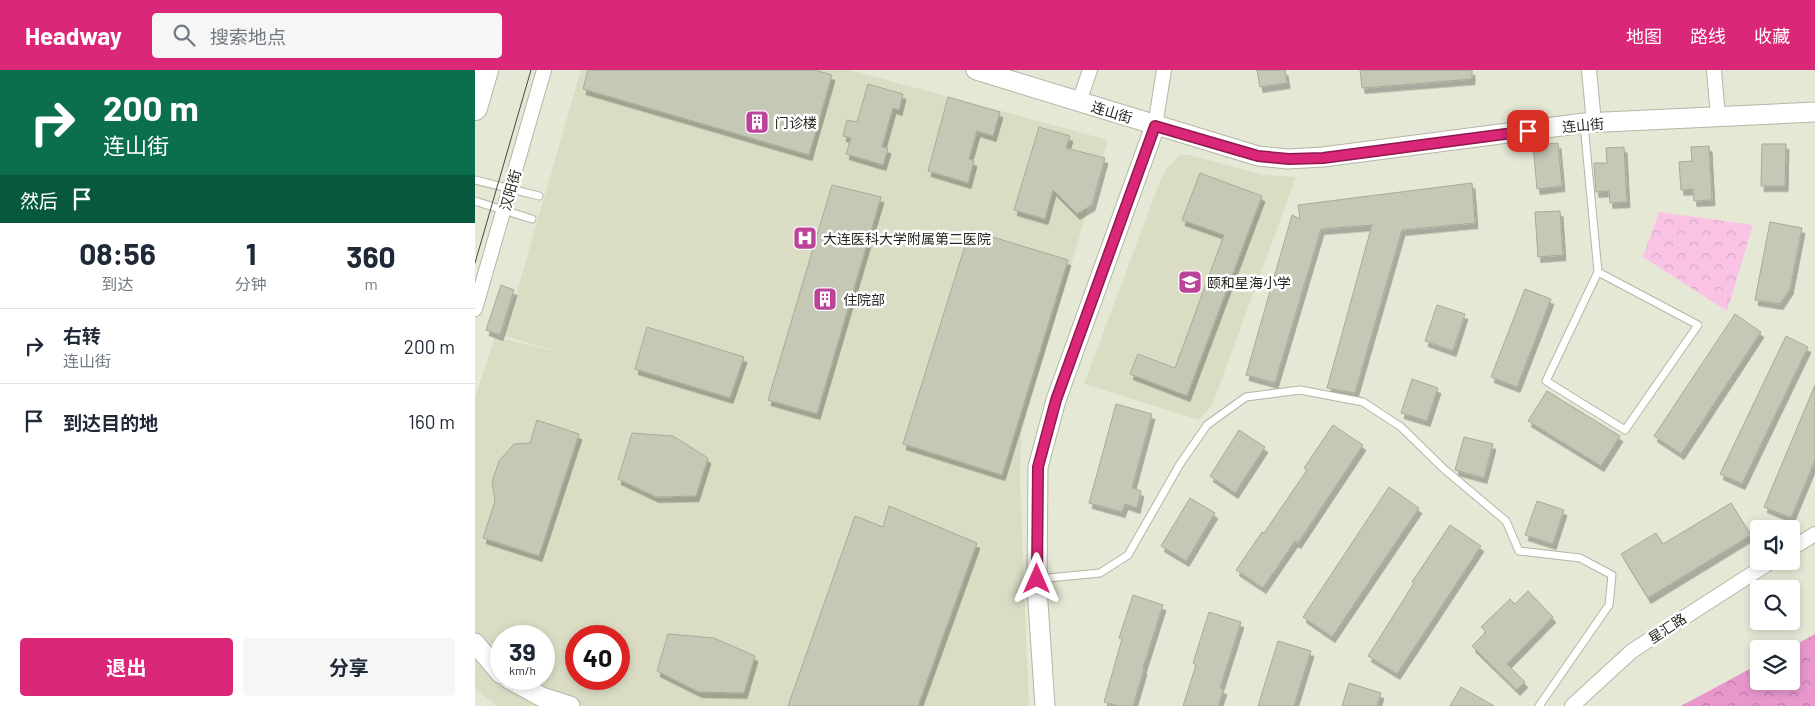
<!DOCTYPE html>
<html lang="zh">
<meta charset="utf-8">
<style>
:root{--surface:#fff;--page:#f6f6f7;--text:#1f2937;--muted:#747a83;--line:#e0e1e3;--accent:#db2777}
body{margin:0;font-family:Barlow,"Noto Sans SC",sans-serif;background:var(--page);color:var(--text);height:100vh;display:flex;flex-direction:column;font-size:19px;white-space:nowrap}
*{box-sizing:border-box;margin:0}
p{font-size:16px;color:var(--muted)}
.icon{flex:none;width:28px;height:28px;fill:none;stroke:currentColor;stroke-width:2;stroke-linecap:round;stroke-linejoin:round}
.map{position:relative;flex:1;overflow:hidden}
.sheet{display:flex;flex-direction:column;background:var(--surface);width:475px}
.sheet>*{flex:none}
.guide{background:#0b6e4f;color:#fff;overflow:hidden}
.buttons{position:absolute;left:1275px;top:450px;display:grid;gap:10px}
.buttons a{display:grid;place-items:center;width:50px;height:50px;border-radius:5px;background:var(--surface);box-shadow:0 2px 8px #0003;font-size:25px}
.speed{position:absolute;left:15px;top:555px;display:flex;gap:10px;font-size:25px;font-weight:700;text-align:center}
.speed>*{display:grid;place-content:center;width:65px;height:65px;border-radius:50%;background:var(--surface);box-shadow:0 2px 8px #0003;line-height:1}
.speed small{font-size:12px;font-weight:400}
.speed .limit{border:8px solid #d22;background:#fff;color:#111}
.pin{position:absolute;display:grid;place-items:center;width:42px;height:42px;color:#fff;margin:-21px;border-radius:10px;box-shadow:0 2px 8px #0006}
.me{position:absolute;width:55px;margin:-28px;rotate:0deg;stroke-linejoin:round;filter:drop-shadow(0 0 4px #0008)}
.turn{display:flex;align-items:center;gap:18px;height:105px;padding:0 20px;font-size:22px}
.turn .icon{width:65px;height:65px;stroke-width:2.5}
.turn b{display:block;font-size:35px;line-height:42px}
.then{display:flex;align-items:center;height:48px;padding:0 20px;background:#0003;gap:10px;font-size:19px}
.eta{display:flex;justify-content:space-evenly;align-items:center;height:85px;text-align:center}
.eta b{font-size:30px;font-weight:700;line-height:35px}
.primary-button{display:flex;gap:10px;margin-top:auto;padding:10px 20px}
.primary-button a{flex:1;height:58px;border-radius:5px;background:var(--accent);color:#fff;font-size:20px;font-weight:700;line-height:58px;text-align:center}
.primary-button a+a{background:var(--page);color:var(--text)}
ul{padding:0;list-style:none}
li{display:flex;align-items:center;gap:15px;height:75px;padding:0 20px;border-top:1px solid var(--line)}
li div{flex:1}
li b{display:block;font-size:19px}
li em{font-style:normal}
header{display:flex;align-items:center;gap:30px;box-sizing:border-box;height:70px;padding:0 25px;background:var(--accent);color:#fff}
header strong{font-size:24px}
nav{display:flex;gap:28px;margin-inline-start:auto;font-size:18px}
.search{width:350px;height:45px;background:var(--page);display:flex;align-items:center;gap:12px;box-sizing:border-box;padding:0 18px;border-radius:5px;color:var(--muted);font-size:19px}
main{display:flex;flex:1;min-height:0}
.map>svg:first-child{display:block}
.built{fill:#daddc4;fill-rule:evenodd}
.forest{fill:url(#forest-crowns)}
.park{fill:url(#park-crowns)}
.building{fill:#c6c8b6;stroke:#a8aa9a;filter:url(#shadow)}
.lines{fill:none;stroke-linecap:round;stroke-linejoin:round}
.lane-casing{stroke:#b4b6a5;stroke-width:9}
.street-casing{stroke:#b4b6a5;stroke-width:16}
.secondary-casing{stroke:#b4b6a5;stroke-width:21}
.highway-casing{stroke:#b4b6a5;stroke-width:26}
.lane{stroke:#fff;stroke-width:7}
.street{stroke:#fff;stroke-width:14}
.secondary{stroke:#fff;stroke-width:19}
.highway{stroke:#fff;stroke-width:24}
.tram{stroke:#484840;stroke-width:1}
.route-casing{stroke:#8e194d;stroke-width:12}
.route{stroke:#db2777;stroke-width:9}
.labels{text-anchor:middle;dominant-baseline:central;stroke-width:5;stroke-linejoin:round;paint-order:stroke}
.street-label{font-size:14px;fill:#262620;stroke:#fff}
.poi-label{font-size:14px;fill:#262620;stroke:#fff;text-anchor:start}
</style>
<header>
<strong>Headway</strong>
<div class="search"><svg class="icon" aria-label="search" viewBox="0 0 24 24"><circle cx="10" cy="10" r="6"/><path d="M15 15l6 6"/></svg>搜索地点</div>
<nav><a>地图</a><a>路线</a><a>收藏</a></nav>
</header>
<main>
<section class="sheet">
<div class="guide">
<div class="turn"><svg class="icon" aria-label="right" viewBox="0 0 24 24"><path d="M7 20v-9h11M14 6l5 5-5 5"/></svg><div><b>200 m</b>连山街</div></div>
<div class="then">然后<svg class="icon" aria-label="arrive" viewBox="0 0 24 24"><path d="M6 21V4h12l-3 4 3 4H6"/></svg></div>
</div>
<div class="eta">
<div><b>08:56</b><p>到达</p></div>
<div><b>1</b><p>分钟</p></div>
<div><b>360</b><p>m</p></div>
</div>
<ul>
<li><svg class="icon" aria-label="right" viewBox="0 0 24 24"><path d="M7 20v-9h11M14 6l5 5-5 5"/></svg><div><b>右转</b><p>连山街</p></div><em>200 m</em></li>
<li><svg class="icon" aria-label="arrive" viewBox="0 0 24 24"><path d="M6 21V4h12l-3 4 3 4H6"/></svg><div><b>到达目的地</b></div><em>160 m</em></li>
</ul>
<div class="primary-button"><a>退出</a><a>分享</a></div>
</section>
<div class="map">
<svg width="1340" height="636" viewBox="0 0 1340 636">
<defs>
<pattern id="forest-crowns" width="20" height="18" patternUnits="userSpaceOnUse" patternTransform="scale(1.25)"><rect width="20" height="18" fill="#e897cd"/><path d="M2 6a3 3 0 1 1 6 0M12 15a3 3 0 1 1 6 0" fill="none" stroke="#bc7ba6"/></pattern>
<pattern id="park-crowns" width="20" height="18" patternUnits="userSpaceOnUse" patternTransform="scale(1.25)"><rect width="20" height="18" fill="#fac3e6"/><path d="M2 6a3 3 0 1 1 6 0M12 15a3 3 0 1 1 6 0" fill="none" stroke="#d6a7c5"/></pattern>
<filter id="shadow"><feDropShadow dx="3" dy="5.5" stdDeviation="0" flood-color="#0004"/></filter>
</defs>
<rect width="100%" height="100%" fill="#e6e8d6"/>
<path class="built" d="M106,0H375L633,70L546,364L545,412L554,636H21L0,618V327L20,267L89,283L29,266ZM26,566H69V609H26ZM101,566H144V609H101Z
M705,85H714L789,105L821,107L738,333L724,350L609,314L685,111L692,98Z"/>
<path class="forest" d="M1340,564V636H1206L1284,594V611H1316V579H1313Z"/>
<path class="park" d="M1184,142L1278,155L1252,241L1168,187Z"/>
<path class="building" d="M113,0H340L357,5L334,85L108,19Z
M782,0H810L812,13L785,17Z
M885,0H997V9L887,18Z
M393,14L428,24L424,40L418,38L407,77L413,78L408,95L371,84L376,68L368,66L372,50L382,52Z
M473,27L525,42L518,66L502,61L494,89L499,91L493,113L453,101Z
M564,57L595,66L591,78L630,88L617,135L602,144L578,120L570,149L539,140Z
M1083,73L1087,116L1062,119L1058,75Z
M1287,74H1311L1310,116H1286Z
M1234,76L1237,130L1219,131L1218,119L1206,120L1204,92L1217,91L1216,77Z
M1149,77L1152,132L1135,133L1134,121L1121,122L1119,93H1132L1131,78Z
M725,103L787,126L712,326L655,304L663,284L700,298L749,165L707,150Z
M997,113L1000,153L927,160L880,323L852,318L897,155L846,159L800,313L771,305L817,145L825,149L823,135Z
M357,115L406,127L342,344L293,330Z
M1085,141L1088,185L1063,187L1060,142Z
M1295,152L1327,158L1315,219L1305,234L1280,230Z
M495,160L593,190L527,405L428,374Z
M26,215L39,220L25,265L11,260Z
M1050,219L1076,229L1042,317L1016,307Z
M962,235L990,244L978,281L950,271Z
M1260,244L1286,262L1206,384L1179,366Z
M172,257L269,287L255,328L160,299Z
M1311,266L1333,277L1267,414L1245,404Z
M937,309L963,318L952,351L926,343Z
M1340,315V390L1316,448L1289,437Z
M1072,321L1145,366L1126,396L1053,351Z
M641,334L677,344L657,418L666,421L662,438L650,434L647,442L614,433Z
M62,350L104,364L64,486L8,468L20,431L17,412L24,391L39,374L55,373Z
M858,355L888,375L823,473L820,471L788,518L761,500L787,462L789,463L832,400L829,398Z
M764,360L790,377L760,423L735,406Z
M157,363L198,366L233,388L221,426L181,427L143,409Z
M989,367L1018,374L1009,408L980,400Z
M914,417L944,438L857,567L828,547Z
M715,428L740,443L711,491L686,476Z
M1062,431L1089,440L1078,474L1050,465Z
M1256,433L1276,465L1173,528L1146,484L1181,463L1188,474Z
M414,436L502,473L443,636H313L380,446L408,457Z
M975,455L1006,476L922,604L893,586L939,513L937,512Z
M1053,521L1078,547L1032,594L1050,612L1042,620L997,576L1011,562L1006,557L1035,529L1040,534Z
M658,525L688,535L668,598L669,599L658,636H643L629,632L647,569L644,568Z
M734,542L766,552L745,618L749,619L743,636H708L721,595L718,593Z
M193,564L239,568L280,586L269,623L224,622L182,601Z
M803,571L836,581L819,636H783Z
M874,613L906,623L902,636H867Z
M986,617L1019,636H975Z"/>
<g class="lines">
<g class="lane-casing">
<path id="lane" d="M1109,54L1123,202L1071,311L1150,360L1223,255L1123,202
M0,110L64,126
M0,131L57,149
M563,509L625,503L653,485L705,394L732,355L771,327L825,320L888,332L926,357L969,399L1031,451L1044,481L1105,488L1137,505L1134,535L1064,636"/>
</g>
<g class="street-casing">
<path id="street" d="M1114,0L1119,53
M1239,0L1243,47
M604,32L615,0
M680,56L689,0
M0,239L69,0
M1316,479L1340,464
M1097,636L1157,581L1297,491"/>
</g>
<g class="secondary-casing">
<path id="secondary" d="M501,0L783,86L813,89L848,87L1109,53L1340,42
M0,573L26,604
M34,609L67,627L95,636
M570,636L562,518L563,397L581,330L680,56"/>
</g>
<g class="highway-casing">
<path id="highway" d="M0,38L11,0"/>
</g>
<use href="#lane" class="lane"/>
<use href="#street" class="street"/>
<use href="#secondary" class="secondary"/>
<use href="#highway" class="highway"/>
<path class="tram" d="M0,193L56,0"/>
</g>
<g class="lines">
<g class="route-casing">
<path id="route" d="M562,509L563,397L581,330L680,56L783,86L814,89L848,88L1053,61"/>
</g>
<use href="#route" class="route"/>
</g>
<defs>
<g id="building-square" transform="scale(1.25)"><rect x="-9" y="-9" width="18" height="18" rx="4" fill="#bb449a" stroke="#fff"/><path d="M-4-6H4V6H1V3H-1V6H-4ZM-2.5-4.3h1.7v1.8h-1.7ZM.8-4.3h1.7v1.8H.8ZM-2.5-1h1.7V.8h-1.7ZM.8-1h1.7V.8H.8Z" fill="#fff"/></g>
<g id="hospital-square" transform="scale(1.25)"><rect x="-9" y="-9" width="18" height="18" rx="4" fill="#bb449a" stroke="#fff"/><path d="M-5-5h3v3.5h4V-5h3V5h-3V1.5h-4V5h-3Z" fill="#fff"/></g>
<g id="school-square" transform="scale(1.25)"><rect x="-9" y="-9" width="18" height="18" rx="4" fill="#bb449a" stroke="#fff"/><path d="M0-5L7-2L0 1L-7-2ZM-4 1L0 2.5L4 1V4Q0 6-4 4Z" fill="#fff"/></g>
</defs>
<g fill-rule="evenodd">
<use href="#building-square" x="282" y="52"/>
<use href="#hospital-square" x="330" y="168"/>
<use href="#school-square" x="715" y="212"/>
<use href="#building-square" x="350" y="229"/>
</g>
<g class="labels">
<g class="street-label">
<text transform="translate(637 42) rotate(17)">连山街</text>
<text transform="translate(1108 55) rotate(-5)">连山街</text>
<text transform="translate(35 120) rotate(-74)">汉阳街</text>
<text transform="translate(1192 558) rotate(-33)">星汇路</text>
</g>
<g class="poi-label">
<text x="300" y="52">门诊楼</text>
<text x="348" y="168">大连医科大学附属第二医院</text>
<text x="732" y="212">颐和星海小学</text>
<text x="368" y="229">住院部</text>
</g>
</g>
</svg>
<div class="buttons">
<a><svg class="icon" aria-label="sound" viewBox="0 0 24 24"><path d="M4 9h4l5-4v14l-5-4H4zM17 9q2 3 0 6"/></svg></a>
<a><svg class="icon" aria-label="search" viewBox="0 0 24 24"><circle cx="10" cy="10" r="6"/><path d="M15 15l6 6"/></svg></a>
<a><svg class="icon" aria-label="layers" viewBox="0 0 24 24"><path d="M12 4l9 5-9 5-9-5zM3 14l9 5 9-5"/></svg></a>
</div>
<div class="speed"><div>39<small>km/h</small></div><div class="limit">40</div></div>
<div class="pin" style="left:1053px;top:61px;background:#d93025"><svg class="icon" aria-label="arrive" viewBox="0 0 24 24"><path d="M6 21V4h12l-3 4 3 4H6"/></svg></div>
<svg class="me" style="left:562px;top:509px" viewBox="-20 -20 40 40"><path d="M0-17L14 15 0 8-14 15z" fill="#db2777" stroke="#fff" stroke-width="4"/></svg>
</div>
</main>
